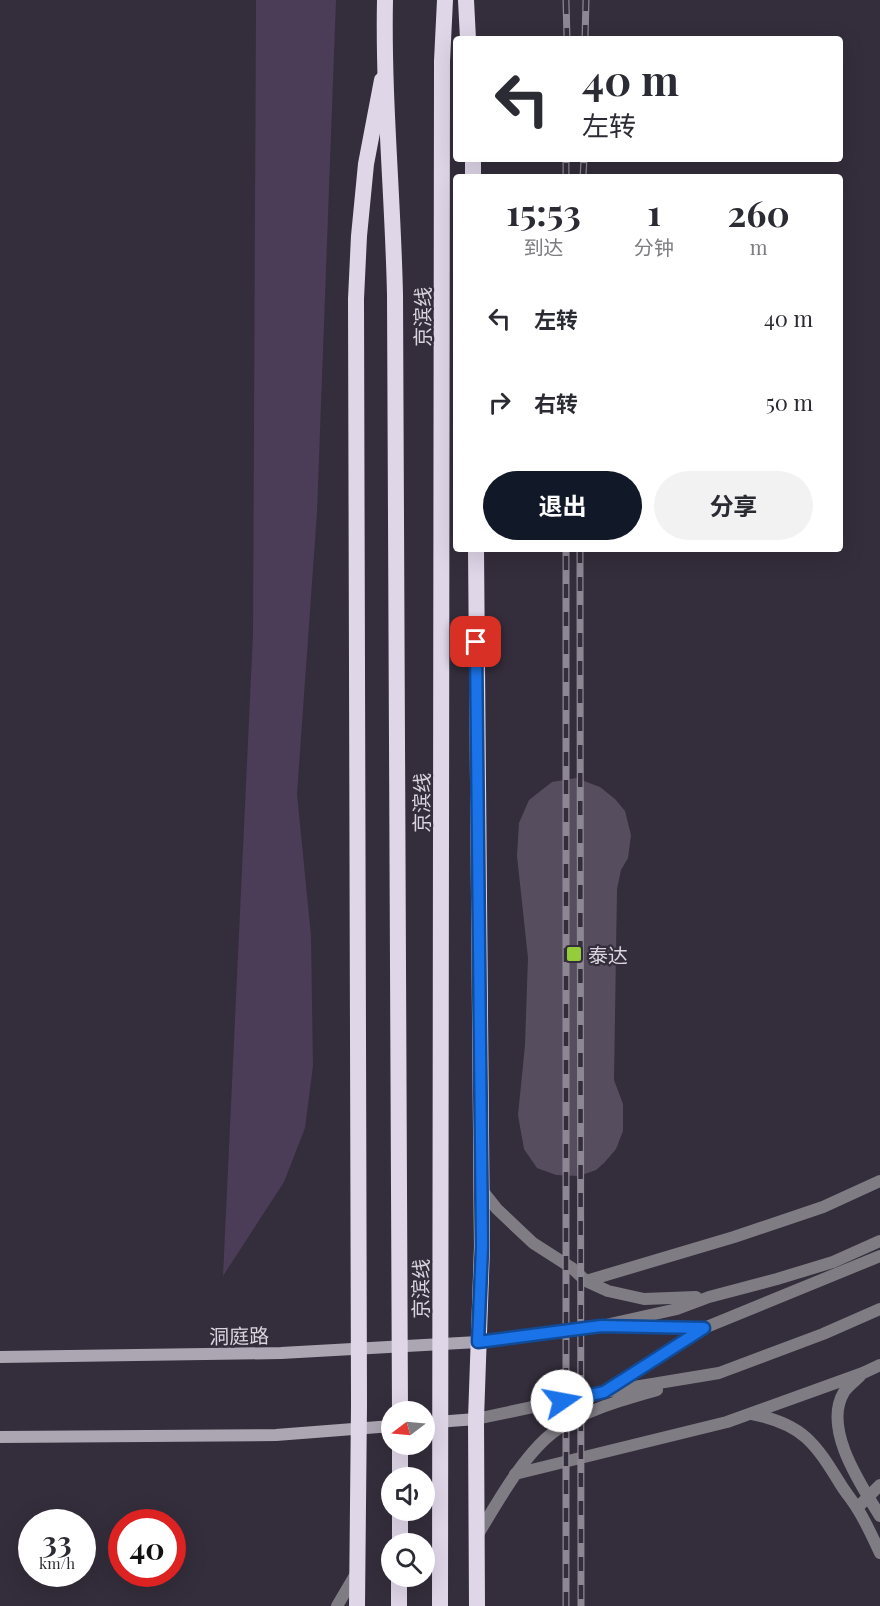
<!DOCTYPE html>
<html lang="zh">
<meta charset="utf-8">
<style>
:root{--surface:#fff;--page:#f2f2f3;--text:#2b2b33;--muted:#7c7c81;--accent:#111827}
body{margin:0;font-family:"Playfair Display","Noto Sans SC",serif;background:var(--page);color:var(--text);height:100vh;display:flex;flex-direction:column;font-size:22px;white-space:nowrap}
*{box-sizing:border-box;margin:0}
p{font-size:20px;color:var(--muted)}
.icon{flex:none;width:33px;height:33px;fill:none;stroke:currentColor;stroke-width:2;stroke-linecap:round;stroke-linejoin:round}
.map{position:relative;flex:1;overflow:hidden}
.panel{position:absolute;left:453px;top:174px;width:390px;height:378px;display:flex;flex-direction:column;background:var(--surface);border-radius:6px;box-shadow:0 6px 24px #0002}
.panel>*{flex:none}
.banner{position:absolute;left:453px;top:36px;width:390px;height:126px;border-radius:6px;box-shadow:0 6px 24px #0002;background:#fff;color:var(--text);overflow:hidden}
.needle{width:39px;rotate:254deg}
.controls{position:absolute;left:381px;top:1401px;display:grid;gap:12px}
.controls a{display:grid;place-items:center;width:54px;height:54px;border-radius:50%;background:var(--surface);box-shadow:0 6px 24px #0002;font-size:30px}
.speed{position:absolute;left:18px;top:1509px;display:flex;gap:12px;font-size:30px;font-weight:700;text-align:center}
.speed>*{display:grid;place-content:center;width:78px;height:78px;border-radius:50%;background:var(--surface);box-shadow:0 6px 24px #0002;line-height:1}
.speed small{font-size:15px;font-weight:400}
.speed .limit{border:9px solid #d22;background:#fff;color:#111}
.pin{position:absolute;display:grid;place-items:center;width:51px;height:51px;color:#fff;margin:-26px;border-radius:12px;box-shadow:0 3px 9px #0006}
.me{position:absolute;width:66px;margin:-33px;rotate:78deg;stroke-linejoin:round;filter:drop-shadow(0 0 4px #0008)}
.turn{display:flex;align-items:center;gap:21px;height:126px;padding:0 30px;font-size:27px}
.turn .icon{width:78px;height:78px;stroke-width:2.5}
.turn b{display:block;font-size:42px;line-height:51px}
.eta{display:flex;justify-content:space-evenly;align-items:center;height:102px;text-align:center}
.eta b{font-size:36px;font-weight:700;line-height:42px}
.cta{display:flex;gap:12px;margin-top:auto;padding:12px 30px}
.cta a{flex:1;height:69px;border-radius:36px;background:var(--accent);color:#fff;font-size:24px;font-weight:700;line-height:69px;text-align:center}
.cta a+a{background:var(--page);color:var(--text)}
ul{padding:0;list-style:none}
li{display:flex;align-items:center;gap:18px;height:84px;padding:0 30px}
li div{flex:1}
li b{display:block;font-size:22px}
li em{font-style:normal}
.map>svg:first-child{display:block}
.green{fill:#4b3c58}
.building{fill:#564e5e}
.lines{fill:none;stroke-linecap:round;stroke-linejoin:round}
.service{stroke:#807c84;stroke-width:12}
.minor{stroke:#807c84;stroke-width:12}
.tertiary{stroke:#807c84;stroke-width:12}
.secondary{stroke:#aca6b3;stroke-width:12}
.trunk{stroke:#dfd6e8;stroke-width:16}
.rail-casing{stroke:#8d8793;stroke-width:7}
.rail{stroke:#342d3b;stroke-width:4.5;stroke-dasharray:14;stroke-linecap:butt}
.trunk-bridge{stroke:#dfd6e8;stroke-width:16}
.route-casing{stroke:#114b97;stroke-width:15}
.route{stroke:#1a73e8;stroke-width:10}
.poi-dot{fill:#95cc3a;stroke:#342d3b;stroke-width:2}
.labels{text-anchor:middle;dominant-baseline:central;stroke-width:4.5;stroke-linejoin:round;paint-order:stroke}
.street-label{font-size:20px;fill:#d9d4de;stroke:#342d3b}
.poi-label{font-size:20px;fill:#d9d4de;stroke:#342d3b;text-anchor:start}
</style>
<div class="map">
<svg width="880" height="1606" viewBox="0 0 880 1606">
<rect width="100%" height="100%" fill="#342d3b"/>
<path class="green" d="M256,0H336L317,512L297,794L311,936L313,1066L305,1128L284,1182L223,1276L253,634Z"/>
<path class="building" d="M576,778L600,787L615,799L625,811L631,835L628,858L621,870L617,889L614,1080L623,1104V1131L616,1149L604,1163L596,1170L579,1176L556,1175L537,1168L524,1149L518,1115L525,1045L528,958L517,856L519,823L529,800L552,782Z"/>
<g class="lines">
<path class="service" d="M704,1328L880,1256
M605,1391L704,1328L611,1327
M857,1508L880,1485"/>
<path class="minor" d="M586,1281L734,1237L823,1207L880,1181
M860,1376C855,1381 848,1386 844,1392C822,1428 861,1485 880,1516
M752,1414C803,1424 815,1443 841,1485C846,1493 852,1500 857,1508C866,1522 873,1538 880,1553
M515,1474L727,1422L863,1373L880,1365
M337,1606L357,1572"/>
<path class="tertiary" d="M481,1189L497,1209L533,1243L572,1268L586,1281L608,1291L644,1299L696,1297
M478,1342L601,1326L677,1309L709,1297L777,1279L833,1262L880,1241
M476,1419L604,1392L719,1373L823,1334L880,1309
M477,1536C497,1503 526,1450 558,1429C588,1409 623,1400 657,1390"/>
<path class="secondary" d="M0,1357L281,1353L478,1342
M424,1423L476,1419
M0,1437L276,1435L392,1426"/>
<path class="trunk" d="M466,0L468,39
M473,159V177
M476,549L482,1247L476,1419L477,1606
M400,1478V1444
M400,1544V1510
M357,1606L359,1405L356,299L359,236L366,164L382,80
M399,1606V1576"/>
<g class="rail-casing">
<path id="rail" d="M566,0L567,39
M585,39L586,0
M566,177V159
M583,177L584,159
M580,549L581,1606
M566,1606V549"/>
</g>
<use href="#rail" class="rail"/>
<path class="trunk-bridge" d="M385,0C383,98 393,197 395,295L400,1412
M440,1606L442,61L445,0"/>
</g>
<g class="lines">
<g class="route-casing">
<path id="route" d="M476,642L482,1247L478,1342L601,1326L704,1328L604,1392L562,1401"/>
</g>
<use href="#route" class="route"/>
</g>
<rect class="poi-dot" x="566" y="946" width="16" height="16" rx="3"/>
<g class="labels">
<g class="street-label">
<text transform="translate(421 317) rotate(-90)">京滨线</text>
<text transform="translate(420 803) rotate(-90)">京滨线</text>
<text transform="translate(419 1289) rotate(-90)">京滨线</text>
<text transform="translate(239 1335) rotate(-1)">洞庭路</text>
</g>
<g class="poi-label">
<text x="588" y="954">泰达</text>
</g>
</g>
</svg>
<div class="controls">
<a><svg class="needle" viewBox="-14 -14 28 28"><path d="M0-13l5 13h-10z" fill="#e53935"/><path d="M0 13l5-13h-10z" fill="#7c7c81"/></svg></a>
<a><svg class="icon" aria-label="sound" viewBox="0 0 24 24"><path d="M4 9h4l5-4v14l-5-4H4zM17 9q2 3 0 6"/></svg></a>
<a><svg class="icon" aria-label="search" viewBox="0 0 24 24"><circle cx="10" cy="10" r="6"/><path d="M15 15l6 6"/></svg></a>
</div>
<div class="speed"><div>33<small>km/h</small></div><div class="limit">40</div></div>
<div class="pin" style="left:476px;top:642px;background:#d93025"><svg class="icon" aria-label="arrive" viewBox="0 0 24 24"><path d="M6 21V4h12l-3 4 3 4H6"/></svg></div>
<svg class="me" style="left:562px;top:1401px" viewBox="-20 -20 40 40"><circle r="19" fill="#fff"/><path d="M0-13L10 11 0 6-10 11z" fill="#1a73e8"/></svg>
<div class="banner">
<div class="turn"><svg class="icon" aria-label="left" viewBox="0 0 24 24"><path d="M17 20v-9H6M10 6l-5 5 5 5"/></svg><div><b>40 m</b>左转</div></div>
</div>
<section class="panel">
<div class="eta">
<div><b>15:53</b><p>到达</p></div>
<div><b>1</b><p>分钟</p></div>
<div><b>260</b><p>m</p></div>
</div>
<ul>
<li><svg class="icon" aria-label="left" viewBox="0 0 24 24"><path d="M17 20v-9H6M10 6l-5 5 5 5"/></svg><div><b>左转</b></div><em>40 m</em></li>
<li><svg class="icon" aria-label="right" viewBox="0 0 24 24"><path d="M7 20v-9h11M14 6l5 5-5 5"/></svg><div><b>右转</b></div><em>50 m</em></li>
</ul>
<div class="cta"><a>退出</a><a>分享</a></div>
</section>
</div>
